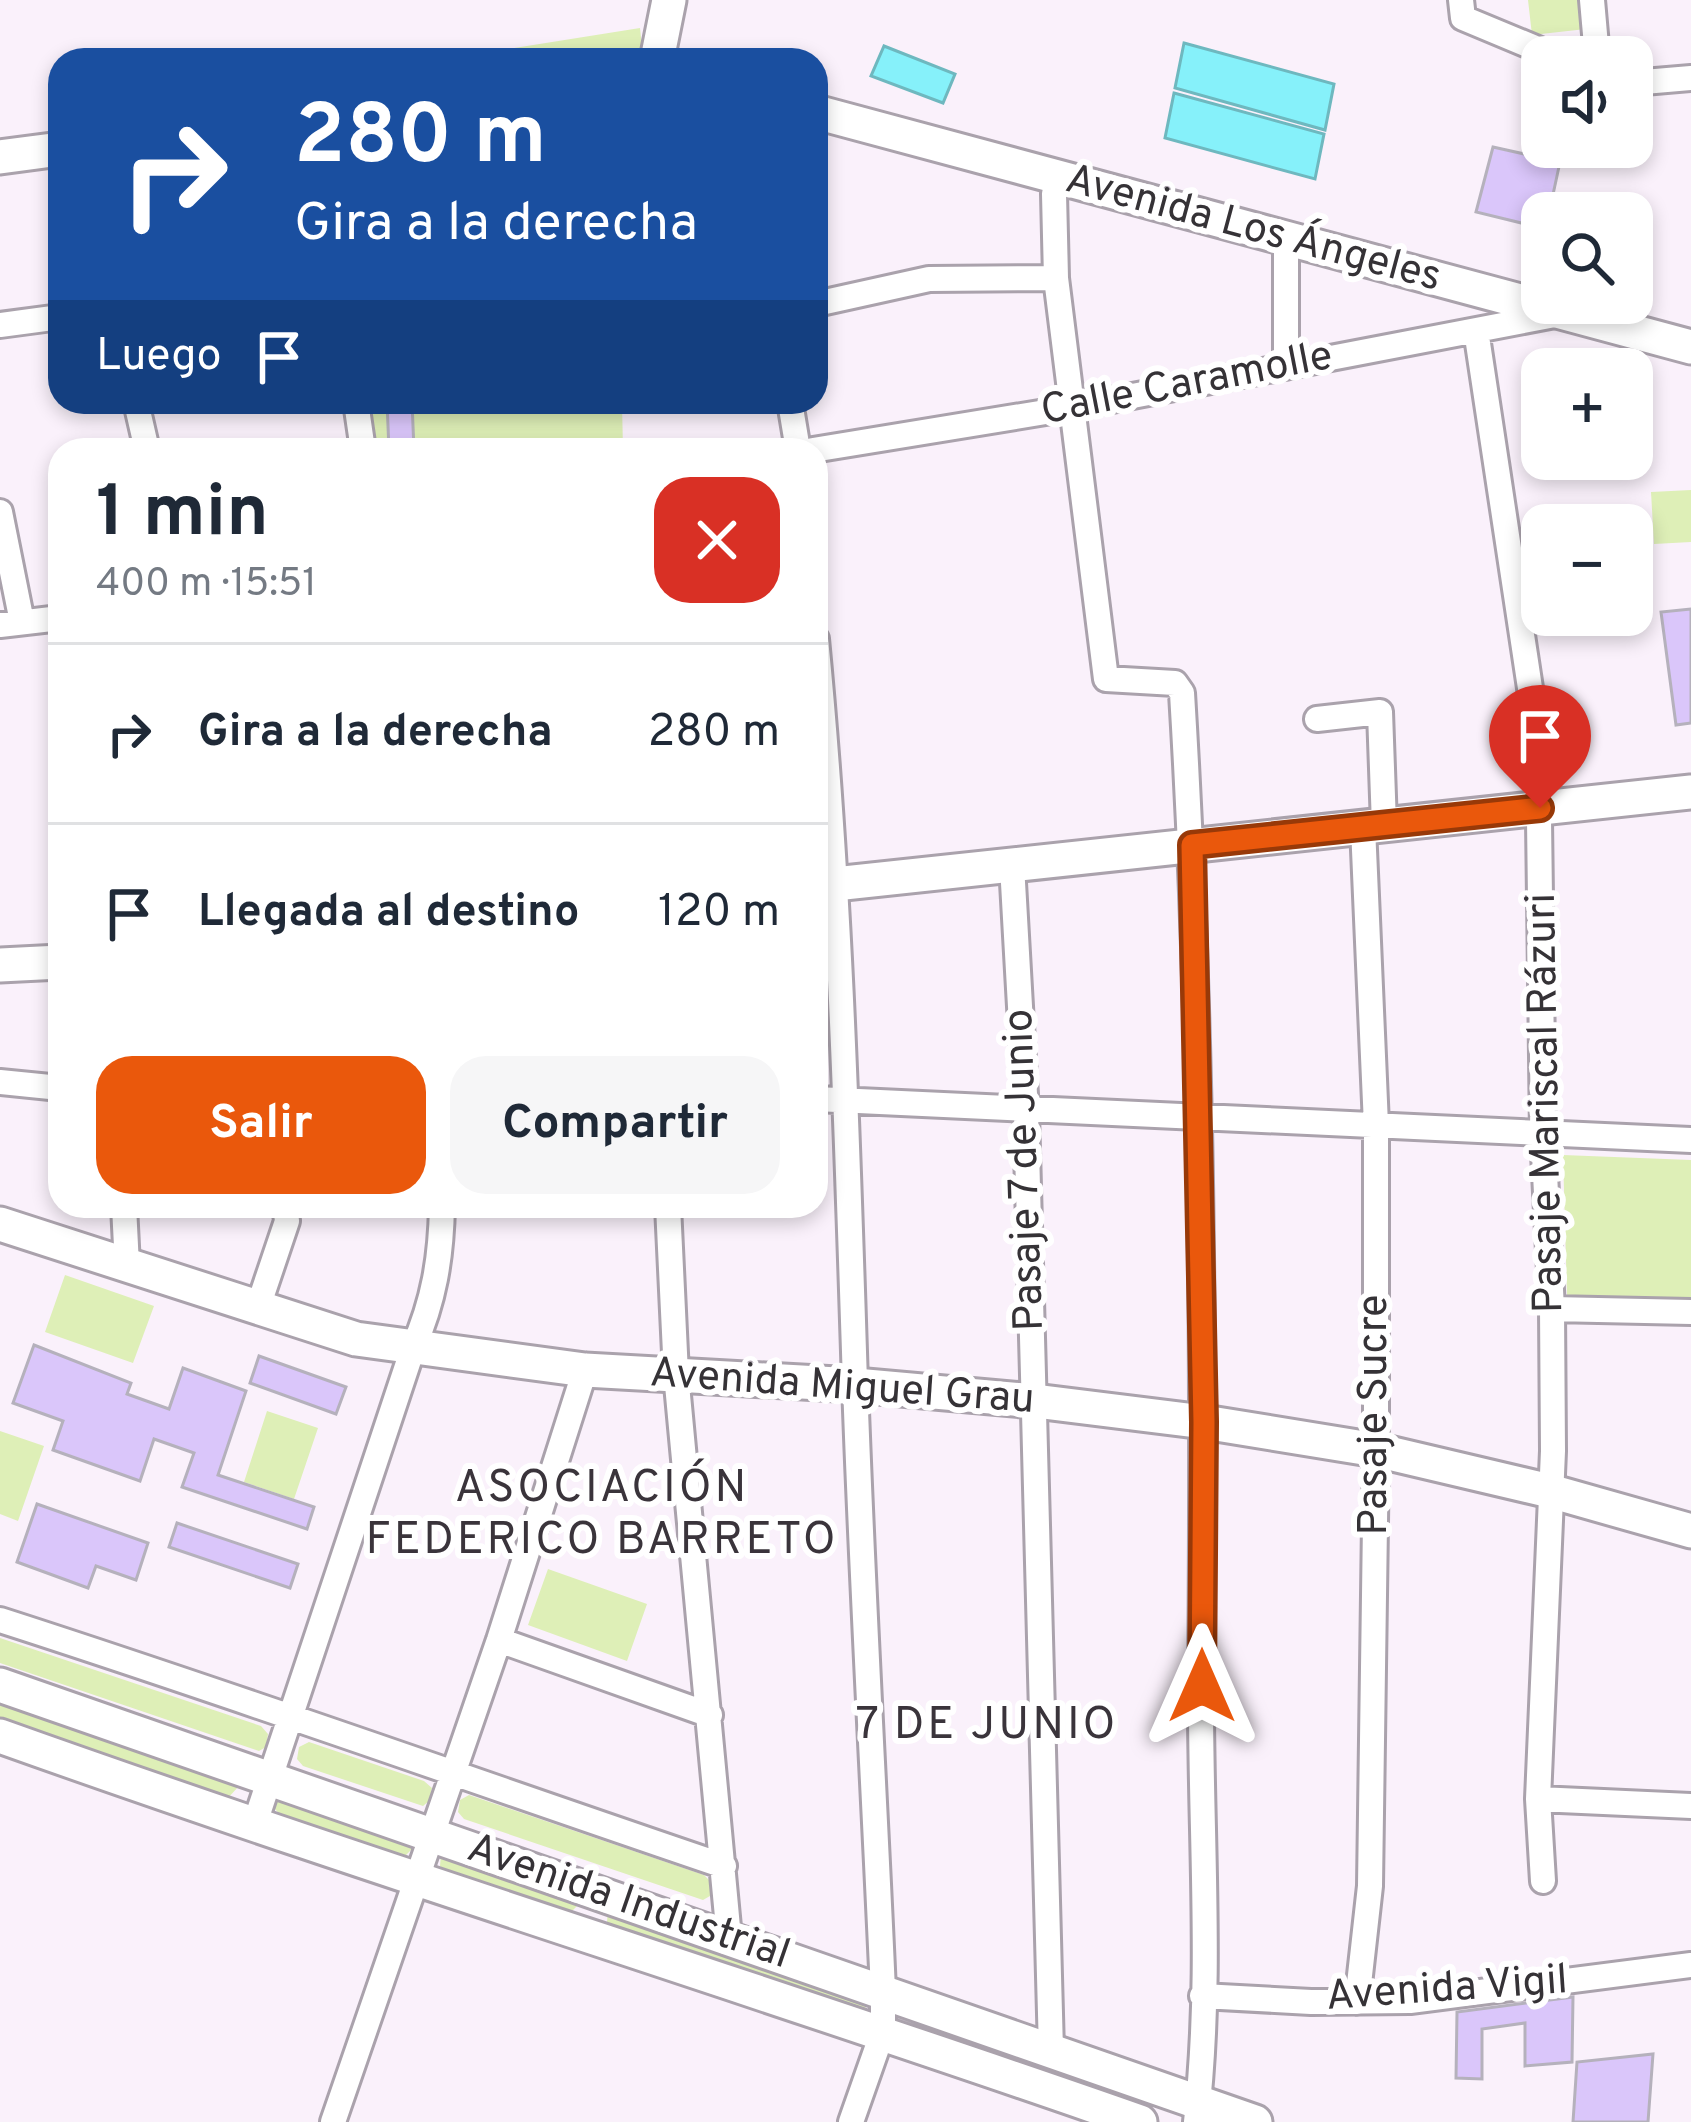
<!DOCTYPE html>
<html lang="es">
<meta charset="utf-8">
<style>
:root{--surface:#fff;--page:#f6f6f7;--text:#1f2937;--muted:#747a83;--line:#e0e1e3;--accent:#ea580c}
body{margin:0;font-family:Overpass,sans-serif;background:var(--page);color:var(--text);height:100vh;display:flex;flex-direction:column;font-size:45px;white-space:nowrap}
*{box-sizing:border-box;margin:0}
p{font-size:39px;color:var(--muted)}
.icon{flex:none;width:66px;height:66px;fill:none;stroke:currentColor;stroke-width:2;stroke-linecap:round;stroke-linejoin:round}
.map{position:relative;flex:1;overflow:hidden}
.drawer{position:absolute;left:48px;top:438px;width:780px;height:780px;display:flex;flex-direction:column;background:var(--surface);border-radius:36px;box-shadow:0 6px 18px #0003}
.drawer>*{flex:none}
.hud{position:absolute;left:48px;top:48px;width:780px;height:366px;border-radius:36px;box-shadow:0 6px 18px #0003;background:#1a4fa0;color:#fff;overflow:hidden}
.controls{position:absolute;left:1521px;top:36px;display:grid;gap:24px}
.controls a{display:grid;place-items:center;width:132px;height:132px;border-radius:24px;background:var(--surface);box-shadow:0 6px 18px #0003;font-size:60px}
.pin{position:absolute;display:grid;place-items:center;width:102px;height:102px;color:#fff;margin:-123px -51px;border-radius:50% 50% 50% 0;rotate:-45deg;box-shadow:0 0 12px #0007}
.pin .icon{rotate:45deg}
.me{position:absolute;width:132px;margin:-66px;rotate:0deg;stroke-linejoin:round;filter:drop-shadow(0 0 9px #0008)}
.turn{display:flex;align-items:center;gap:42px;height:252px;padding:0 48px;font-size:54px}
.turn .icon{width:156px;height:156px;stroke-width:2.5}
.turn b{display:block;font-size:84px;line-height:102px}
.then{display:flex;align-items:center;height:114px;padding:0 48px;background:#0003;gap:24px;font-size:45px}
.round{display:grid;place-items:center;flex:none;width:126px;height:126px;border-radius:36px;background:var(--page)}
.summary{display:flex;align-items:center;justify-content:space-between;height:204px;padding:0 48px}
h1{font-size:72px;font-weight:700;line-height:90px}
.cta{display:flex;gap:24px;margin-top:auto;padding:24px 48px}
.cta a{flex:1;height:138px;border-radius:36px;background:var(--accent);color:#fff;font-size:48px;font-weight:700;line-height:138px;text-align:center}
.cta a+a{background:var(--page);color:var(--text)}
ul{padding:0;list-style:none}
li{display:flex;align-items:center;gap:36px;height:180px;padding:0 48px;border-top:3px solid var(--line)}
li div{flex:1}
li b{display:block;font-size:45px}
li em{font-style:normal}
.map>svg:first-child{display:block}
.green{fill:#deefb7}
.water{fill:#86f1fa;stroke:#6eb8bf;stroke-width:3}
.building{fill:#dac6fa;stroke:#b5b1bc;stroke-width:3}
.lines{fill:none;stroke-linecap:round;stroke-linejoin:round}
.street-casing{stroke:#aaa2ac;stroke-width:30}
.secondary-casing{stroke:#aaa2ac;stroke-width:39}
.street{stroke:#fff;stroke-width:24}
.secondary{stroke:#fff;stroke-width:33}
.route-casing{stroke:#983908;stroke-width:30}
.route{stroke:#ea580c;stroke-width:21}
.labels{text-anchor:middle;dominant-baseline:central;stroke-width:12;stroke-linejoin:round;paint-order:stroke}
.street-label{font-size:42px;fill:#353236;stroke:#fff}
.neighbourhood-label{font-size:45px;letter-spacing:3px;fill:#3a343b;stroke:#fff}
</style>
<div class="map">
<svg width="1691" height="2122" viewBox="0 0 1691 2122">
<rect width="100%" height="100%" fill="#faf1fb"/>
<path class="green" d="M1528,0H1583L1586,29L1532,35Z
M640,28L643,56L614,60H440Z
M371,402H622L623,450H377Z
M1691,490V542L1654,544L1651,492Z
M1563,1155L1691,1160V1298L1567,1295Z
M65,1275L154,1306L133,1363L45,1332Z
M267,1411L318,1428L294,1499L244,1482Z
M0,1431L44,1446L18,1521L0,1514Z
M548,1569L647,1604L627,1661L528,1625Z
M0,1638L261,1726L268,1734L266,1747L259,1751L0,1663Z
M0,1696L240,1785L226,1800L0,1722Z
M309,1742L424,1781L432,1788L429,1801L423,1806L303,1766L297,1759L299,1747Z
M469,1795L704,1875L712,1883L710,1896L703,1900L464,1819L458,1812L460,1800Z
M276,1797L416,1845L402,1859L283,1818L275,1809Z
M441,1854L580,1903L566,1917L448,1875L440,1866Z
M608,1910L872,2001L858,2015L615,1931L607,1922Z"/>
<path class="water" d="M1184,43L1334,84L1325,130L1175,88Z
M884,46L955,74L943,103L871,76Z
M1174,93L1324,134L1315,179L1165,138Z"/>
<path class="building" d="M1493,147L1560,162L1549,213H1542V228L1476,212Z
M387,402H412L414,450H389Z
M1691,609V723L1676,725L1661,612Z
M34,1345L131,1383L127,1394L169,1409L183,1368L246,1391L218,1475L314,1507L307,1529L182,1487L194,1453L154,1439L140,1481L53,1450L63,1421L13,1403Z
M259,1356L346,1387L336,1414L250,1383Z
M37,1504L148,1543L136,1580L96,1566L88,1588L17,1562Z
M177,1523L298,1564L290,1588L169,1547Z
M1573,1997L1572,2062L1525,2066V2023L1482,2029V2079L1456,2078L1457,2012Z
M1653,2054L1648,2122H1573L1577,2062Z"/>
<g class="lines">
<g class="street-casing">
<path id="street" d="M1461,0L1463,18L1557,57
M1592,0L1597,57
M1632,83L1691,78
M1058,176L1054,194L1056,278L1106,679L1175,683L1182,693C1202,1023 1204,1354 1201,1685C1200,1830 1213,1978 1196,2122
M816,304L929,279L1056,278
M0,325L60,317
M1476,330L1538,741L1543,1135L1552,1309L1553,1451L1538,1799L1543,1881
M1286,367V239
M136,402L147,450
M356,402L363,450
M790,402L798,450
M813,450L1070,408L1560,314
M0,512L22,622
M0,625L60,618
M816,639C840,887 847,1134 855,1383C862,1585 874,1788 883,1991V2031L851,2122
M1317,719L1380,712L1384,825
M1012,865L1026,1112L1051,2051
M0,1082L60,1088
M816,1099L1691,1140
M124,1206L127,1266
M668,1206L676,1374L729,1938
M258,1307L287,1221L285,1206
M1552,1309L1691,1312
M0,1620C243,1698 482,1784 724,1866
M499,1640L710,1715
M1538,1799L1691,1806
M255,1823L413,1348C434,1301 441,1258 442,1206
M1202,1996L1311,2002L1410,2001L1691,1965
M1357,2002L1370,1886L1376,1450V1125L1363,827
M333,2122L499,1640L585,1370"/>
</g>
<g class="secondary-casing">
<path id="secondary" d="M657,60L669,0
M816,112L1691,347
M0,157L60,149
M816,886L1691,792
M0,965L60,962
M0,1224L356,1339L585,1370L855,1385L1035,1401L1204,1422L1376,1450L1550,1491L1691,1531
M0,1685L1255,2122
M0,1736C378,1871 761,1989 1140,2122"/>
</g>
<use href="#street" class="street"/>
<use href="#secondary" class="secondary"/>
</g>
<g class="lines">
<g class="route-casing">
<path id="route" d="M1202,1686L1204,1422L1192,845L1540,808"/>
</g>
<use href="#route" class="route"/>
</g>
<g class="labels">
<g class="street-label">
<text transform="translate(1253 230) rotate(15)">Avenida Los Ángeles</text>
<text transform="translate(1187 385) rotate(-11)">Calle Caramolle</text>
<text transform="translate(1547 1103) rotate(-91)">Pasaje Mariscal Rázuri</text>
<text transform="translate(1026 1170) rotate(-92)">Pasaje 7 de Junio</text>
<text transform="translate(842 1388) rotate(4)">Avenida Miguel Grau</text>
<text transform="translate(1375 1415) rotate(-90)">Pasaje Sucre</text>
<text transform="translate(628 1903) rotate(19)">Avenida Industrial</text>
<text transform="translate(1447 1990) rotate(-4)">Avenida Vigil</text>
</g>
<g class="neighbourhood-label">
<text x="602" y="1489">ASOCIACIÓN<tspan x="602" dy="52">FEDERICO BARRETO</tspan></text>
<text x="987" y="1726">7 DE JUNIO</text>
</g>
</g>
</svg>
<div class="controls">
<a><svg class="icon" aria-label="sound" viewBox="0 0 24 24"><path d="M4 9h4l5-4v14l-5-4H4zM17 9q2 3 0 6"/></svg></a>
<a><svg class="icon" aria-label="search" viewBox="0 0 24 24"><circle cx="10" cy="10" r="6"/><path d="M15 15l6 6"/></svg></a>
<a>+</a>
<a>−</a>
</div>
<div class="pin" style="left:1540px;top:808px;background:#d93025"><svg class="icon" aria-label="arrive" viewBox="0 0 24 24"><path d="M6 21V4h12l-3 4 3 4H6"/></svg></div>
<svg class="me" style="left:1202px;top:1686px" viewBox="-20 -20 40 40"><path d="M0-17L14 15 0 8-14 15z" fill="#ea580c" stroke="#fff" stroke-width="4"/></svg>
<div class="hud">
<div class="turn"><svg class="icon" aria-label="right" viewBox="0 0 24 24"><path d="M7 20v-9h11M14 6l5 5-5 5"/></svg><div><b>280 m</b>Gira a la derecha</div></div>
<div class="then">Luego<svg class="icon" aria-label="arrive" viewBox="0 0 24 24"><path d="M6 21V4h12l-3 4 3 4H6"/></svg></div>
</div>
<section class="drawer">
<div class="summary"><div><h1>1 min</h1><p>400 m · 15:51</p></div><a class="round" style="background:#d93025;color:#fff"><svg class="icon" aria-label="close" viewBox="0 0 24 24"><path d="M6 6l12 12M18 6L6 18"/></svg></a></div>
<ul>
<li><svg class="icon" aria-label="right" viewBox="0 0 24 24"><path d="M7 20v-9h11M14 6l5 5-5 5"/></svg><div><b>Gira a la derecha</b></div><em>280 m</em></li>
<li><svg class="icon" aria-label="arrive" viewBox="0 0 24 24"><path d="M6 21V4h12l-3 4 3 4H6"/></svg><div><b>Llegada al destino</b></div><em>120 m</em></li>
</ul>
<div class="cta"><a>Salir</a><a>Compartir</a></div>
</section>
</div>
